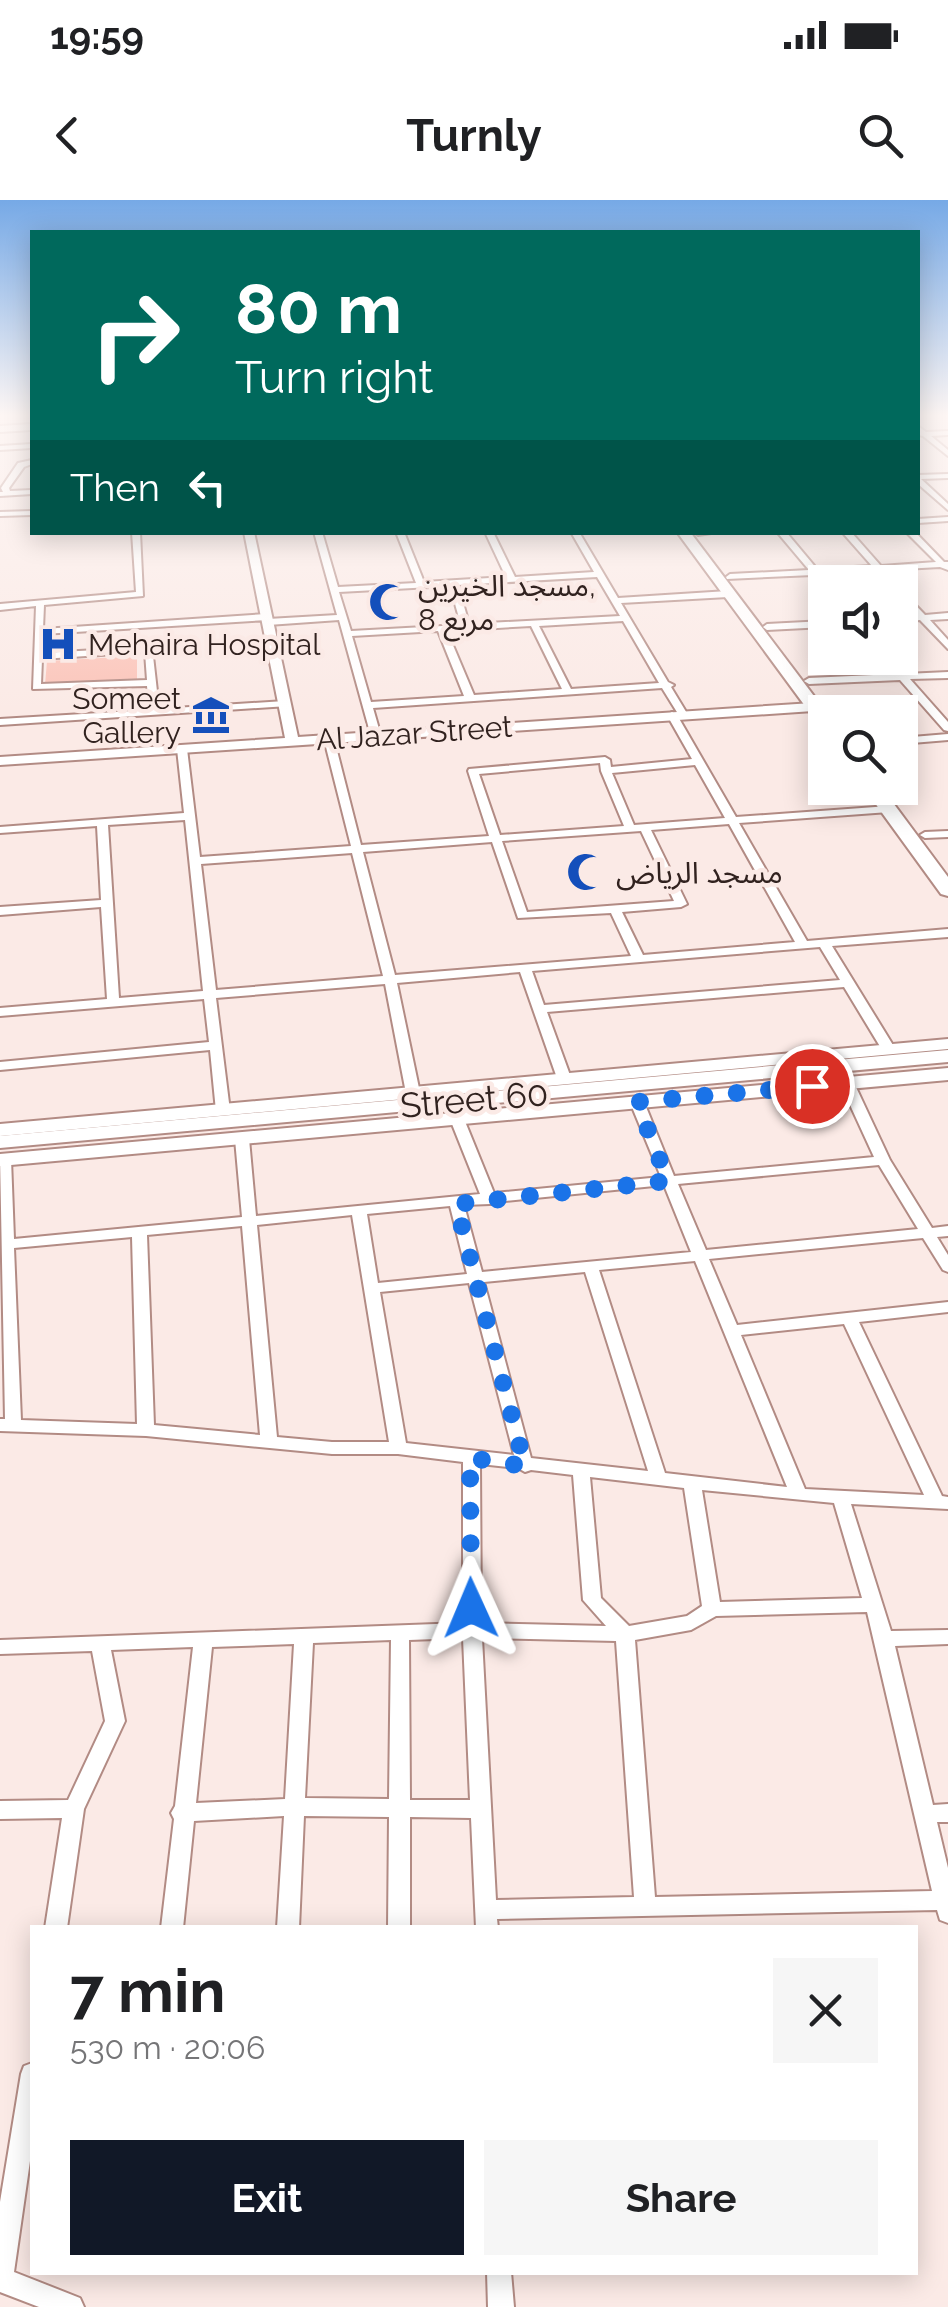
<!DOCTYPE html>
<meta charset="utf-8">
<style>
:root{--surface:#fff;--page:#f6f6f6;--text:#202124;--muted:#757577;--accent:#111827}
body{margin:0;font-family:Raleway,"Noto Sans Arabic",sans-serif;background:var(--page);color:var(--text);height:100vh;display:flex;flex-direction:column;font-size:38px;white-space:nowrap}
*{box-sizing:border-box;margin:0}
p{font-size:32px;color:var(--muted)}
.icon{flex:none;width:55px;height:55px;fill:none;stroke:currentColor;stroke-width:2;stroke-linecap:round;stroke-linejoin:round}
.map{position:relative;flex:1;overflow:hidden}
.sheet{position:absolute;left:30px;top:1725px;width:888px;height:350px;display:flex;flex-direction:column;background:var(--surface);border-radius:0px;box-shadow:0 5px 25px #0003}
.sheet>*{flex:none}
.top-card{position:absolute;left:30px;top:30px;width:890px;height:305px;border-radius:0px;box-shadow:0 5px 25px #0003;background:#00695c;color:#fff;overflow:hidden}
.controls{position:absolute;left:808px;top:365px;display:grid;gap:20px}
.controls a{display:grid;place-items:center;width:110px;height:110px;border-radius:0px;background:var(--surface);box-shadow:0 5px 25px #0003;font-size:50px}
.pin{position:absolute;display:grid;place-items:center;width:85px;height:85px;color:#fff;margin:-42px;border:5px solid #fff;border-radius:50%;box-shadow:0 2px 10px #0007}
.me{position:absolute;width:110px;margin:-55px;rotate:359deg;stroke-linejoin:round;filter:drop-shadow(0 0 8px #0008)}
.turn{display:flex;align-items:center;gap:35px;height:210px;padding:0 40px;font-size:45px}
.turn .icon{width:130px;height:130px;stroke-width:2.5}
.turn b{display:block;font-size:70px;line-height:85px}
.then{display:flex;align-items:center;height:95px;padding:0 40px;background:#0003;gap:20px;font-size:38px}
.round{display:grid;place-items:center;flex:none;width:105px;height:105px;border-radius:0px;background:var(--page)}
.overview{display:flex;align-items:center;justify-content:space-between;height:170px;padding:0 40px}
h1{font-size:60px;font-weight:700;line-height:75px}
.cta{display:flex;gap:20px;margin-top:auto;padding:20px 40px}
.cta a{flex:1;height:115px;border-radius:0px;background:var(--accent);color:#fff;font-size:40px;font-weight:700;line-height:115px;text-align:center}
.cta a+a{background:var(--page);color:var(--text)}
.status{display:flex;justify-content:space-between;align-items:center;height:70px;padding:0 50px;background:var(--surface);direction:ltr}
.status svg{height:28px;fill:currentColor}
header{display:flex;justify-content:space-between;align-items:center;height:130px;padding:0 40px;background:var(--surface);font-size:45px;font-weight:700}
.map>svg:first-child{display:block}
.green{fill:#fbc4b9}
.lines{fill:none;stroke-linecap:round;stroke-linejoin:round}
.minor-casing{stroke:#b28b84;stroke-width:4}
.tertiary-casing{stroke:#b28b84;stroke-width:4}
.secondary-casing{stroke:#b28b84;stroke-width:4}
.primary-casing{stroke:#b28b84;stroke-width:4}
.minor{fill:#fff;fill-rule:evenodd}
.tertiary{fill:#fff;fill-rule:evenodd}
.secondary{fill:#fff;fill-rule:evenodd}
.primary{fill:#fff;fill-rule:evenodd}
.route{stroke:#1a73e8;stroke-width:18;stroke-dasharray:0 32.4}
.labels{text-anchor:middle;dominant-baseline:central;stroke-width:9;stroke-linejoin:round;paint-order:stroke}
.far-poi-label{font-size:30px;fill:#31221f;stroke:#fbeae6;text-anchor:start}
.far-street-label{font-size:30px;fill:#31221f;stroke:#fbeae6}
.street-label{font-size:35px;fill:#31221f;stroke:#fbeae6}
</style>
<div class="status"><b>19:59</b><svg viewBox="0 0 49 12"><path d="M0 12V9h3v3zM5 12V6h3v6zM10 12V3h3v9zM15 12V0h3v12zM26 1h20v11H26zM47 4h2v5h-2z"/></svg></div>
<header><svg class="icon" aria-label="back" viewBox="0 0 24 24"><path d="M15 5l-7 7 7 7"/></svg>Turnly<svg class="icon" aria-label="search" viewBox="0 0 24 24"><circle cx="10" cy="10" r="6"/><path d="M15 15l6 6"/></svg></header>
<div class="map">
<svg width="948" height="2107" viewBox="0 0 948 2107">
<rect width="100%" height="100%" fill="#fbeae6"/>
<path class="green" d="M137,456V480L45,485L47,461Z"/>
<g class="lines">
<g class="minor-casing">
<path id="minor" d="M918,226L926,232L948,231V235L931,236L948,250V256L923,236L919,235Z
M32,244V248L0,250V246Z
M32,260V264L24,267L9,288L10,291L32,290V294L0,296V292H3L1,288L18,263Z
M948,274V278L921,279L948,304V310L918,284V275Z
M32,311V315L0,316V312Z
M948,317V321L918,323V319Z
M132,332H140L143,396L44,405L43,429L267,414L271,417L268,419L337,415L314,332H322L338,387L416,383L396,332H404L424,382L506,377L485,332H493L515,377L594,372L571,332H579L618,398L728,391L732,394L728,397L621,403L668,482L674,485L671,487L688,515L683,518L680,517L662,488L373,508L381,536L376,539L371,536L339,420L268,425L264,422L267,420L43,434L42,453L152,447L159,509L285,501L288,502V506L0,525V519L149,510L147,486L33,489L36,406L0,410V404L136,392ZM597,377L620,416L469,424L458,385ZM450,386L461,425L351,431L339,392ZM623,421L659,483L571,489L539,426ZM531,426L562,489L474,495L447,431ZM438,431L464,496L371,502L352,436ZM145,452L147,480L41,484L42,459Z
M694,332H718L698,335Z
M777,332H786L817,369L872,366L842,332H851L881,366L936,362L906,332H915L944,362H948V370L940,367L885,370L895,382H887L876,371L821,374L828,382H825V387L813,375L727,379L726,377L730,374L809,370Z
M900,389L925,415L948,413V419L930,420L948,440V449L920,420L900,422V416L916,415L900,397Z
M825,421V427L767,430L763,427L767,424Z
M882,458H891L905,474L948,472V478L910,479L948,522V531L944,530L900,480L809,484L804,481L809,478L895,474Z
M672,512L677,515L736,617L889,606L894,609L889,612L739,623L807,741L948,729V737L832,746L896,850L894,853H884L844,787L547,812L571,878L564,882L557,878L520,772L397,783L420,893L413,897L406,893L385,784L216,798L230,911L223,915L216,911L210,850L0,870V862L209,842L204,799L0,816V808L107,799L101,707L0,715V707L101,700L97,626L0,633V627L184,613L177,549L182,546L187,549L200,657L351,646L324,539L329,536L334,539L361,645L489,636L468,571L469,569L605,557L610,560L611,567L692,559L667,515ZM600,563L601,571L624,626L500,635L479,574ZM695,565L725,618L634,625L612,573ZM185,620L203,791L119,798L108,625ZM729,624L795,742L643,755L622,712L681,707L687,704L651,630ZM641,631L674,701L527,712L502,641ZM492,642L518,718L611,713L631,756L395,775L363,652ZM352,653L383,776L216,790L201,664ZM820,747L840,780L544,805L532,771Z
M948,534V540L900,544V538Z
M948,631V637L925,638L920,635L925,632Z
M847,879L854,883L890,960L932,1028L948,1026V1036L937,1037L948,1055V1072L943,1070L923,1038L709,1059L737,1125L948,1102V1112L859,1122L942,1296L948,1297V1309L851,1304L891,1431L948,1430V1444L895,1446L933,1605L948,1604V1622H937L948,1668V1723L940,1720L937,1710L497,1719L498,1728H476L471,1618L410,1617V1728H388L389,1617L304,1616L299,1728H277L284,1616L194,1621L183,1728H161L174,1619L171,1613L175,1606L193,1447L111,1450L125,1521L84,1609L67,1728H45L62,1618L0,1619V1601L68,1600L105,1521L92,1451L0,1454V1440L463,1423V1262L398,1254H332L146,1236L0,1231V1219H5L0,956H9L11,959L14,1039L242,1017L235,939L242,935L249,939L256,1016L480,994L450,919L457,915L464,919L494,993L661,977L630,902L637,898L644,902L674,976L874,957L840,883ZM879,965L918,1029L706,1050L678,984ZM664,985L691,1052L482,1072L464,1005L490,1004L496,1002ZM450,1006L467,1074L378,1083L367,1014ZM352,1015L389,1242H332L277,1237L257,1025ZM242,1026L260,1235L154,1225L147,1035ZM132,1037L137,1224L21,1220L14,1048ZM695,1061L787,1287L665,1273L599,1070ZM585,1072L648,1271L531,1258L484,1082ZM469,1083L514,1255L406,1243L380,1092ZM844,1124L924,1295L805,1289L741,1135ZM480,1264L518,1268L525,1272L531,1270L573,1275L583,1400L606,1426L481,1423ZM590,1277L684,1288L702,1406L687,1416L629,1426L601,1398ZM702,1290L834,1303L862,1398L720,1402ZM867,1412L932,1691L655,1697L635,1440L691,1430L716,1416ZM463,1438L470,1600H410L409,1440ZM482,1438L616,1441L634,1697L496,1700ZM391,1440L389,1599L305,1598L313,1443ZM294,1444L285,1599L196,1603L212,1447Z
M32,1863V1947L14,2072L80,2098L84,2107H39L0,2092V2002L21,1874L24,1866Z
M487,2072H511L514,2107H488Z"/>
</g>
<g class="tertiary-casing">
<path id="tertiary" d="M32,224V230L0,232V226Z
M244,332H254L298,537L828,502L834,506L828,510L0,565V557L285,538Z
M948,839V849L0,936V924Z"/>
</g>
<g class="secondary-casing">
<path id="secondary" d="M948,850V862L0,948V936Z
M948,868V880L0,966V954Z"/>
</g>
<g class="primary-casing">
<path id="primary" d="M677,332H690L826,512L825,527L819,525Z
M864,588H882L948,677V696L941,694Z"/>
</g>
<use href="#minor" class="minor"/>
<use href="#tertiary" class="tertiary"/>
<use href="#secondary" class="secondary"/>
<use href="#primary" class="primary"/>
</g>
<linearGradient id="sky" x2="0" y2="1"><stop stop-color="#76a9e6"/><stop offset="0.42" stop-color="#fdf6f4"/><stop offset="1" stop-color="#fdf6f4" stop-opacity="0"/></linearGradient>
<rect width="948" height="512" fill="url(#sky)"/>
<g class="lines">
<path class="route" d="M471,1408L470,1258L525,1266L456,1004L668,981L637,902L812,886"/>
</g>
<defs>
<g id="mosque-bare" transform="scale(3)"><path d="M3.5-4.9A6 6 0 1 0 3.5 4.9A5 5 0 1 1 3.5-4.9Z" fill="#144fbb" stroke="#fbeae6" stroke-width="2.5" paint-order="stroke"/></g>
<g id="hospital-bare" transform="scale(3)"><path d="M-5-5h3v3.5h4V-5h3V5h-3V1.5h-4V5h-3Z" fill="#144fbb" stroke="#fbeae6" stroke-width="2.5" paint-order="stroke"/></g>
<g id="museum-bare" transform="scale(3)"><path d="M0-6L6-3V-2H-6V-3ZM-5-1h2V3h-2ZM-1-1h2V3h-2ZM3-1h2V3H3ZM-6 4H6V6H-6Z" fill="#144fbb" stroke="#fbeae6" stroke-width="2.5" paint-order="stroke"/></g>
</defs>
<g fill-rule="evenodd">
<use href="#mosque-bare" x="388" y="402"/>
<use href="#hospital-bare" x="58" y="444"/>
<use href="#museum-bare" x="211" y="515"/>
<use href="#mosque-bare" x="586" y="672"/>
</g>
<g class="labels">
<g class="far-poi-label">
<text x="418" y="385">مسجد الخيرين,<tspan x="418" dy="34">مربع 8</tspan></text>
<text x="88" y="444">Mehaira Hospital</text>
<text x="181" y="498" text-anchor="end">Someet<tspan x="181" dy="34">Gallery</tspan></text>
<text x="616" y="672">مسجد الرياض</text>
</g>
<g class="far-street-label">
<text transform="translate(414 533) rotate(-4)">Al Jazar Street</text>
</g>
<g class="street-label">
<text transform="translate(474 899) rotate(-5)">Street 60</text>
</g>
</g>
</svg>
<div class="controls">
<a><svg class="icon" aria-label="sound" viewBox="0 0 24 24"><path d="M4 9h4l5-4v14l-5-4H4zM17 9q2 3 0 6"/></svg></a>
<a><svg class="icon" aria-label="search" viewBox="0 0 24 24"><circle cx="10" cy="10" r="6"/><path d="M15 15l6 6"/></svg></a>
</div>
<div class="pin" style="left:812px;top:886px;background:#d93025"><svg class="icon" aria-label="arrive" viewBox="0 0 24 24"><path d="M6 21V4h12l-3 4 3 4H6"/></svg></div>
<svg class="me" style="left:471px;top:1408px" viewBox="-20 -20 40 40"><path d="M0-17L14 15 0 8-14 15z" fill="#1a73e8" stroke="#fff" stroke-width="4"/></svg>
<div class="top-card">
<div class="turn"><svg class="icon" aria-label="right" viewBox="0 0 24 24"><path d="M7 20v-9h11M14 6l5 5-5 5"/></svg><div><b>80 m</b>Turn right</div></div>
<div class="then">Then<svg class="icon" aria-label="left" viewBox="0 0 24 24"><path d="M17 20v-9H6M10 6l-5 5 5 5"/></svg></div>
</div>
<section class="sheet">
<div class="overview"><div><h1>7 min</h1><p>530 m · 20:06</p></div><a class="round"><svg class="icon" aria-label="close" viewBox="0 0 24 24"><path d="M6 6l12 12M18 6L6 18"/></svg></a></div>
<div class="cta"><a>Exit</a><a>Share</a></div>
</section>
</div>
